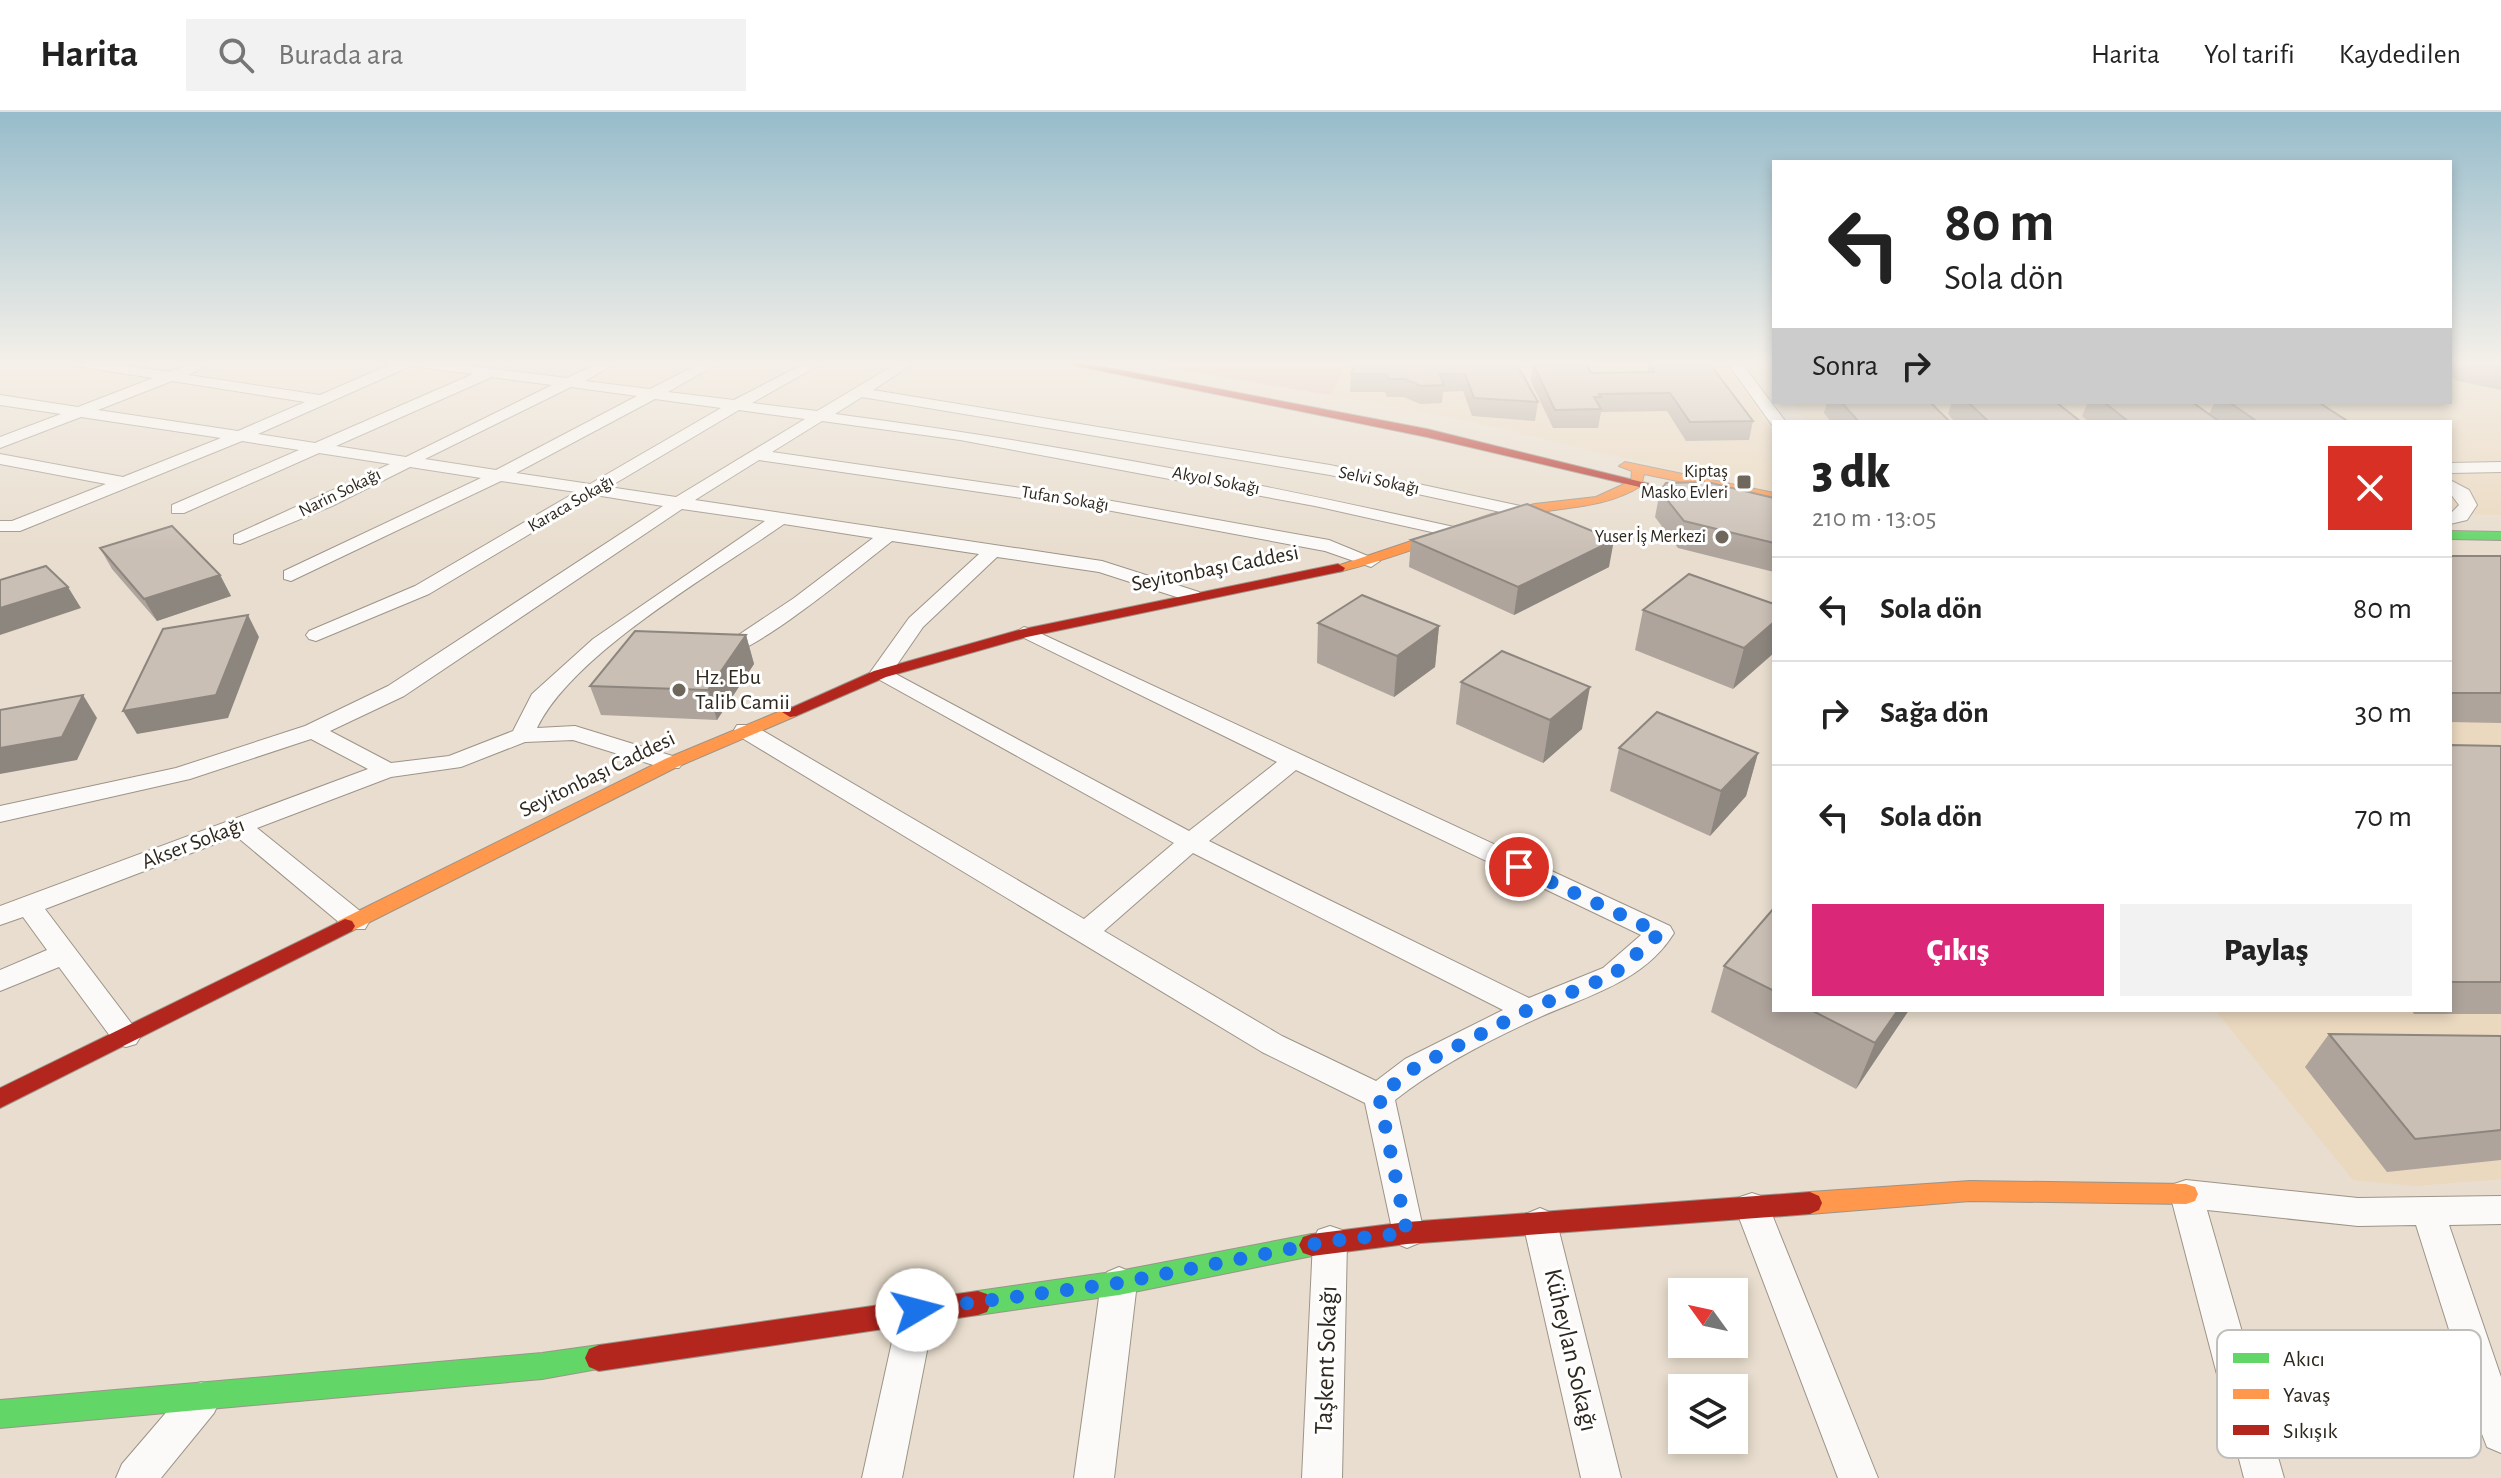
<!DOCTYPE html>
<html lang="tr">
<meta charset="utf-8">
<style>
:root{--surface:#fff;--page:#f2f2f2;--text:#222;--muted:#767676;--line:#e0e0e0;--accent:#db2777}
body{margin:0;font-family:"Alegreya Sans",sans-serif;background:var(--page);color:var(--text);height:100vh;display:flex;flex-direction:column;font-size:30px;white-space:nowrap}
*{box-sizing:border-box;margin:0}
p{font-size:26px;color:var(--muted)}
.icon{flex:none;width:44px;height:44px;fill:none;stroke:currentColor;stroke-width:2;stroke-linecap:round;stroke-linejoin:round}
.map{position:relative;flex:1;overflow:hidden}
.sheet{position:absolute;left:1772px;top:308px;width:680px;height:592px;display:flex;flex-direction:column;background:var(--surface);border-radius:0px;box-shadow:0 4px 12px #0003}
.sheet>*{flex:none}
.banner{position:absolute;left:1772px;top:48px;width:680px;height:244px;border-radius:0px;box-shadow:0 4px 12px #0003;background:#fff;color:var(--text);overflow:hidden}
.needle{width:52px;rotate:303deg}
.fabs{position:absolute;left:1668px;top:1166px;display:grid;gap:16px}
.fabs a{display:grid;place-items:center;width:80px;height:80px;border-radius:0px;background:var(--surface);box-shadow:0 4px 12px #0003;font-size:40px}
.pin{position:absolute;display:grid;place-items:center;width:68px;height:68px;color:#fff;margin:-34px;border:4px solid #fff;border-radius:50%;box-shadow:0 2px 8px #0007}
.me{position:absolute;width:88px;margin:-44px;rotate:82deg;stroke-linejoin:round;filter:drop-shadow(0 0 6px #0008)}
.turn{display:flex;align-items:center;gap:28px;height:168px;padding:0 40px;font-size:36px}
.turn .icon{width:104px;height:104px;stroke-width:2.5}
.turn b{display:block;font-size:56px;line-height:68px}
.then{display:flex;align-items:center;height:76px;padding:0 40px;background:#0003;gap:16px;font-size:30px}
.round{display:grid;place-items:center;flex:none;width:84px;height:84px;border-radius:0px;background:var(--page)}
.overview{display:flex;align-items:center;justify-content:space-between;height:136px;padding:0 40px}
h1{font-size:48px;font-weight:800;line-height:60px}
.button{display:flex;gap:16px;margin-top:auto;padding:16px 40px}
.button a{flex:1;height:92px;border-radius:0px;background:var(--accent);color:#fff;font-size:32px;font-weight:800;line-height:92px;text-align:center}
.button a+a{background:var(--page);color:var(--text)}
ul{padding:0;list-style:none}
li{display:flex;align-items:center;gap:24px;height:104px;padding:0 40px;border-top:2px solid var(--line)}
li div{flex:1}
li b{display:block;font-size:30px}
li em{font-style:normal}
header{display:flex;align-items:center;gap:48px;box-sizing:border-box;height:112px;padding:0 40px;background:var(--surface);border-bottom:2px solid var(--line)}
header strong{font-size:38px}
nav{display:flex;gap:44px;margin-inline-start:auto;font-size:28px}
.search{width:560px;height:72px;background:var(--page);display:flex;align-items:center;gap:20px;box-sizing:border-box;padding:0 28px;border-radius:0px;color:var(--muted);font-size:30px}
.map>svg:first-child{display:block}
.built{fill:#ead8bf}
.green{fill:#eac3b6}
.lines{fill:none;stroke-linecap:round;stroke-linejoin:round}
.street-casing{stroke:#9c9488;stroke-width:2}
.fast-casing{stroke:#9c9488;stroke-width:2}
.slow-casing{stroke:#9c9488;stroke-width:2}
.jam-casing{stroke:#9c9488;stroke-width:2}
.street{fill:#fcfaf8;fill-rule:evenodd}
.fast{fill:#63d668;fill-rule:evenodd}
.slow{fill:#ff974d;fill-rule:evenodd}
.jam{fill:#b3261e;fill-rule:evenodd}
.wall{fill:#aea49c;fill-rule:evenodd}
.shaded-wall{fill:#8d867f}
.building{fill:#cabfb5;stroke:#8d867f;stroke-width:2}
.route{stroke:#1a73e8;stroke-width:14;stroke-dasharray:0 25.2}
.poi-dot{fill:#6f675b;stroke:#fff;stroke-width:3}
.labels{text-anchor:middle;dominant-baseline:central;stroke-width:6;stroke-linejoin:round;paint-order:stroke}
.far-poi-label{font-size:18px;fill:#2e271d;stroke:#fff;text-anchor:end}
.far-street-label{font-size:18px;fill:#2e271d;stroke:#fff}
.street-label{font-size:22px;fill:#2e271d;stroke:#fff}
.poi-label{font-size:22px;fill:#2e271d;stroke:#fff;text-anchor:start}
.near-street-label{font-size:26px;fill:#2e271d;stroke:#fff}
.key{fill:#fff;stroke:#c0bebb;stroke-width:2}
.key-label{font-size:22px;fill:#2e271d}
</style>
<header>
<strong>Harita</strong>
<div class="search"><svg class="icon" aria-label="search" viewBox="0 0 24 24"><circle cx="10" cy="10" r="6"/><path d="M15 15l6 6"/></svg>Burada ara</div>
<nav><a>Harita</a><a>Yol tarifi</a><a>Kaydedilen</a></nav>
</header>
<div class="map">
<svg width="2501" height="1366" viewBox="0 0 2501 1366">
<rect width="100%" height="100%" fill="#e8ddce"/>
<path class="built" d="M1164,249H1721L1774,319V381L1450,305L1330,283L1347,254H1181Z
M2450,249H2501V403L2450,402V310H1807L1791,290H2450Z
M2450,453H2501V1067L2415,1074L2353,1068L2215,898H2450Z"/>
<path class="green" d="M1128,249H1164L1182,254L1347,253L1330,283Z"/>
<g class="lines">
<g class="street-casing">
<path id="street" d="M63,249H95L169,260L198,249H217L188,263L320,283L398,249H434L567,266L603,249H620L585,269L650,277L705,249H722L668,280L734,288L809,249H826L752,291L817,299L901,249H917L873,278L1330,353L1525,395V403L1519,404L1330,363L862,285L835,302C1043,329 1249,369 1454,415L1463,420L1454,425L1315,394L960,328L822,309L772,340L1112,389L1329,428L1380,449L1371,455L1325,439L1112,399L759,348L695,388L1102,449L1199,480L1202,484L1192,490L1099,460L997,445L923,515L892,560L1189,719L1277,650L1014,521L1024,515L1031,517L1670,814L1674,821C1645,869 1587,884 1540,905C1489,928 1438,954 1395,988L1424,1121L1419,1131L1407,1136L1395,1131L1365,991L1262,940L737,623L734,618L737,613H753L1084,807L1174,731L869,562L909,506L979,442L892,429C866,449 747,549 722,542L719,538L722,534L794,486L873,426L784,412C714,461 573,541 537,616L575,614L679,646L683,651L679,656H663L573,628L525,630L461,655L391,665L257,716L365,803L369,810L365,817H347L236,724L45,797L141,924L136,932L126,935L116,932L59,855L0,879V858L47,838L23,805L0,813V794L368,657L311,627L190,667L0,710V694L176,656L305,614L388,574L663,394L595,383L429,482L316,529L309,527L306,523L309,519L415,474L576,380L501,369L291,469L284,467V459L481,366L410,355L332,394L240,432L234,431V423L390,352L319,341L184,401H172V393L299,338L242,329L20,419H0V409H12L106,372L0,352V342L123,365L221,326L81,305L0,336V325L61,302L0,293V283L78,295L153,266L70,253ZM411,254L473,262L315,331L258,322ZM492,265L552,273L406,345L336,334ZM172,269L305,290L238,319L98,298ZM571,275L637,284L496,358L425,347ZM655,287L721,296L590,372L516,361ZM739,298L805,307L676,385L609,375ZM682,397L765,409L593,527L532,582L513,619L449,644L391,651L330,619L404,584ZM1296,658L1641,823L1603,856L1529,886L1209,729ZM1193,741L1503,898L1405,947L1376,969L1282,924L1104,819Z
M1726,249H1740L1786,310H1774L1772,313Z
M2501,350V360L2450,361V351Z
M2450,368L2469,378L2477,393L2467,408L2450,412V402L2459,393L2450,381Z
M2186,1068L2358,1086L2501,1084V1112L2449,1113L2501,1265V1341L2487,1335L2482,1322L2416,1113L2358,1114L2207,1098L2284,1366H2244L2170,1082L2174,1072Z
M1752,1081L1764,1085L1769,1095L1878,1366H1838L1735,1095L1740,1085Z
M1540,1096L1552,1101L1557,1111L1621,1366H1581L1523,1111L1528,1101Z
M1330,1114L1342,1118L1347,1129L1342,1366H1302L1313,1129L1318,1118Z
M1119,1155L1131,1160L1137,1171L1114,1366H1074L1101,1171L1107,1160Z
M917,1182L930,1186L935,1198L902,1366H862L899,1198L904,1186Z
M201,1270L214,1275L220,1288L214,1301L161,1366H116L122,1352L188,1275Z"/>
</g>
<g class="fast-casing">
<path id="fast" d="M2450,419L2501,420V428L2450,427Z
M1312,1122L1321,1125L1325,1133L1321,1141L1312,1144L1119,1183L978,1203L969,1200L965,1191L969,1182L978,1179L1119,1159Z
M599,1233L609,1237L613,1246L609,1255L542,1267L0,1316V1288L542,1241Z"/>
</g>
<g class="slow-casing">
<path id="slow" d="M1625,350L1774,381V389L1644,362L1641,374C1600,400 1550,394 1504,407C1448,423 1395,447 1338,460L1331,456L1492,402L1535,392L1596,385L1631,369L1632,359L1619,354Z
M790,595L796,596L798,600L796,604L677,655L352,819H338L335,814L338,809L665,647Z
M1970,1069L2186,1072L2195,1075L2198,1082L2195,1089L2186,1092L1970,1089L1810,1102L1801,1098L1798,1091L1801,1084L1810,1080Z"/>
</g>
<g class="jam-casing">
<path id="jam" d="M1053,249H1072L1427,317L1654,373L1648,377L1427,325Z
M1338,452L1345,456L1343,459L1027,525L886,565L796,604L790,605L782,600L874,559L1019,518Z
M345,807L352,809L355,814L352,819L0,996V976Z
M1810,1080L1819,1084L1822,1091L1819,1098L1810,1102L1407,1132L1312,1144L1303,1141L1299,1133L1303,1125L1312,1122L1407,1110Z
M978,1179L987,1182L991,1191L987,1200L978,1203L599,1259L589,1255L585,1246L589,1237L599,1233Z"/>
</g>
<use href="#street" class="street"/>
<use href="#fast" class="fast"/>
<use href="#slow" class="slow"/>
<use href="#jam" class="jam"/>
</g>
<path class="wall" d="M1515,249L1538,290L1535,309L1472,304L1463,279L1443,280L1442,291L1420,292L1404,285H1387L1385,280H1350L1351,262Z
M2450,249H2501V278L2458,269L2450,265Z
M1649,251L1753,309L1749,328L1686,329L1667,299L1601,300L1598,316H1553L1531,270L1533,252L1591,261L1647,260Z
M1827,290H1930L1950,310H1831L1824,301Z
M1952,290H2056L2081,310H1955L1948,302Z
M2088,290H2318L2349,310H2089L2082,304ZM2195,292H2214L2209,302Z
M1660,379L1774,386V460L1678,436L1655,405Z
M1411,428L1609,455L1514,503L1409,455Z
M100,436L220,463L231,484L157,509L112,457Z
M2450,444H2501V611L2450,610Z
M1774,492L1733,577L1635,538L1643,498Z
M1318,511L1439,514L1435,555L1394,585L1317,551Z
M746,523L754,552L717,608L601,603L590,574Z
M1461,570L1582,617L1543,651L1456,612Z
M2450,633L2501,634V902H2414L2411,898H2450Z
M1619,636L1758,641L1746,684L1710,724L1610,679Z
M1774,796V898H1909L1856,977L1711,900L1724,854Z
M2313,898H2352L2335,900Z
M2329,922L2501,924V1048L2387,1060L2305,955Z"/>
<path class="shaded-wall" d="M1614,428L1609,455L1514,503L1518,475Z
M220,463L231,484L157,509L144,487Z
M68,475L81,496L0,523V496Z
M248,503L259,525L228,606L137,622L123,599Z
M1774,510V541L1733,577L1744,536Z
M1439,514L1435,555L1394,585L1397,544Z
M746,523L754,552L717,608L708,578Z
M1590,575L1582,617L1543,651L1550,608Z
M83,583L97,606L77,648L0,662V636Z
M1758,641L1746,684L1710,724L1721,679Z
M1898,898H1909L1856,977L1875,931Z"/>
<path class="building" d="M1357,249H1515L1538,290L1474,286L1465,262H1440L1444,273L1421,274L1405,267H1389L1386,262H1351Z
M1649,251H1709L1753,309L1690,310L1670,281L1599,282L1601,285H1594L1601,297L1555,298L1533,252H1586L1591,261L1654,260Z
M1841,290H1930L1950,310H1859Z
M1968,290H2056L2081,310H1989Z
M2104,290H2192L2220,310H2129Z
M2229,290H2318L2349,310H2258Z
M1707,370L1774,386V431L1684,409L1660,379L1666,371Z
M1527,392L1614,428L1518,475L1411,428Z
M172,414L220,463L144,487L100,436Z
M2450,444H2501V581H2450Z
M46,454L68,475L0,496V468Z
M1689,462L1774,492V510L1744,536L1643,498Z
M1362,483L1439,514L1397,544L1318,511Z
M248,503L216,583L123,599L163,517Z
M635,519L746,523L708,578L590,574Z
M1502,539L1590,575L1550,608L1461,570Z
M83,583L62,625L0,636V598Z
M1657,600L1758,641L1721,679L1619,636Z
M2450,633L2501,634V870H2450Z
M1774,796V879L1724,854Z
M1811,898H1898L1875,931Z
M2329,922L2501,924V1018L2415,1027Z"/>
<linearGradient id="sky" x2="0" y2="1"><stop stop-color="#97bccb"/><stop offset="0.57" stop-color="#f5f0e9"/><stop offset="1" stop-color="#f5f0e9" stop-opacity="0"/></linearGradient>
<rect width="2501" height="440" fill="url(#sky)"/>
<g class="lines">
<path class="route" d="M917,1198L1119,1171L1330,1129L1407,1121L1379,984L1416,955L1528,898L1613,863L1660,821L1519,755"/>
</g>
<g class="poi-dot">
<rect x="1736" y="362" width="16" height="16" rx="4"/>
<circle cx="1722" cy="425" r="8"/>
<circle cx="679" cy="578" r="8"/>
</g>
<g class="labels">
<g class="far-poi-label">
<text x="1728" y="360">Kiptaş<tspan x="1728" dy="21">Masko Evleri</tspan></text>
<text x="1706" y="425">Yuser İş Merkezi</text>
</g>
<g class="far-street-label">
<text transform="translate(1216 369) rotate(11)">Akyol Sokağı</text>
<text transform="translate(1379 369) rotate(12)">Selvi Sokağı</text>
<text transform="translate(340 381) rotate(-26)">Narin Sokağı</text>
<text transform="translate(1065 387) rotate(9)">Tufan Sokağı</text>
<text transform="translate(571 392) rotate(-30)">Karaca Sokağı</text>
</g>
<g class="street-label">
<text transform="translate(1215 456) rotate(-11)">Seyitonbaşı Caddesi</text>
<text transform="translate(597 662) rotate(-26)">Seyitonbaşı Caddesi</text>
<text transform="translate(193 731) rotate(-21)">Akser Sokağı</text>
</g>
<g class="poi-label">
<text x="695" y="565">Hz. Ebu<tspan x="695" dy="25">Talib Camii</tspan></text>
</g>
<g class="near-street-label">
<text transform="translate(1571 1238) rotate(77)">Küheylan Sokağı</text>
<text transform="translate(1326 1248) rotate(-88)">Taşkent Sokağı</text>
</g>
</g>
<rect x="2217" y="1218" width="264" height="128" rx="12" class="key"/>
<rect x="2233" y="1241" width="36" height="10" fill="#63d668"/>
<rect x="2233" y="1277" width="36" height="10" fill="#ff974d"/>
<rect x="2233" y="1313" width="36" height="10" fill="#b3261e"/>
<g class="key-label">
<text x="2283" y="1254">Akıcı</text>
<text x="2283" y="1290">Yavaş</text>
<text x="2283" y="1326">Sıkışık</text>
</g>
</svg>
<div class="fabs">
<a><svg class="needle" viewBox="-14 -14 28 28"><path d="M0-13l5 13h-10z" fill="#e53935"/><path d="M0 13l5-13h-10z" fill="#767676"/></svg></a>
<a><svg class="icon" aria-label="layers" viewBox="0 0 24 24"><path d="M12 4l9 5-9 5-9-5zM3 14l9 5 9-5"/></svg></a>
</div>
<div class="pin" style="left:1519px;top:755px;background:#d93025"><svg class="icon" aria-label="arrive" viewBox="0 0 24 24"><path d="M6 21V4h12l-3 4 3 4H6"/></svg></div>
<svg class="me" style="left:917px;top:1198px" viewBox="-20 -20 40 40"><circle r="19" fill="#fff"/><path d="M0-13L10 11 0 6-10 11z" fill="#1a73e8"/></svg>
<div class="banner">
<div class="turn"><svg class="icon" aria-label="left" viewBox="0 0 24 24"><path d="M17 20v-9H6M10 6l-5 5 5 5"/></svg><div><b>80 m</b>Sola dön</div></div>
<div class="then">Sonra<svg class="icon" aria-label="right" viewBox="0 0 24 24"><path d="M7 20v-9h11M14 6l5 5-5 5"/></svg></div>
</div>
<section class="sheet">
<div class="overview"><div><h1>3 dk</h1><p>210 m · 13:05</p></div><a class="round" style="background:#d93025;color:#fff"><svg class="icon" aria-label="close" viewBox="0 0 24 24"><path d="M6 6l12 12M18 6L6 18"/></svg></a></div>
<ul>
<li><svg class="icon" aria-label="left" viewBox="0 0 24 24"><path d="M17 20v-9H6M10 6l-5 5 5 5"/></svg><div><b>Sola dön</b></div><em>80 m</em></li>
<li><svg class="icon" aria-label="right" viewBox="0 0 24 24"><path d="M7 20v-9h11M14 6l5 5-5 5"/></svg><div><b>Sağa dön</b></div><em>30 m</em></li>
<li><svg class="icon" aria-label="left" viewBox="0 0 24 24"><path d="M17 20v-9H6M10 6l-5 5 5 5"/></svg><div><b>Sola dön</b></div><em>70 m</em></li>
</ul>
<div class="button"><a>Çıkış</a><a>Paylaş</a></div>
</section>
</div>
